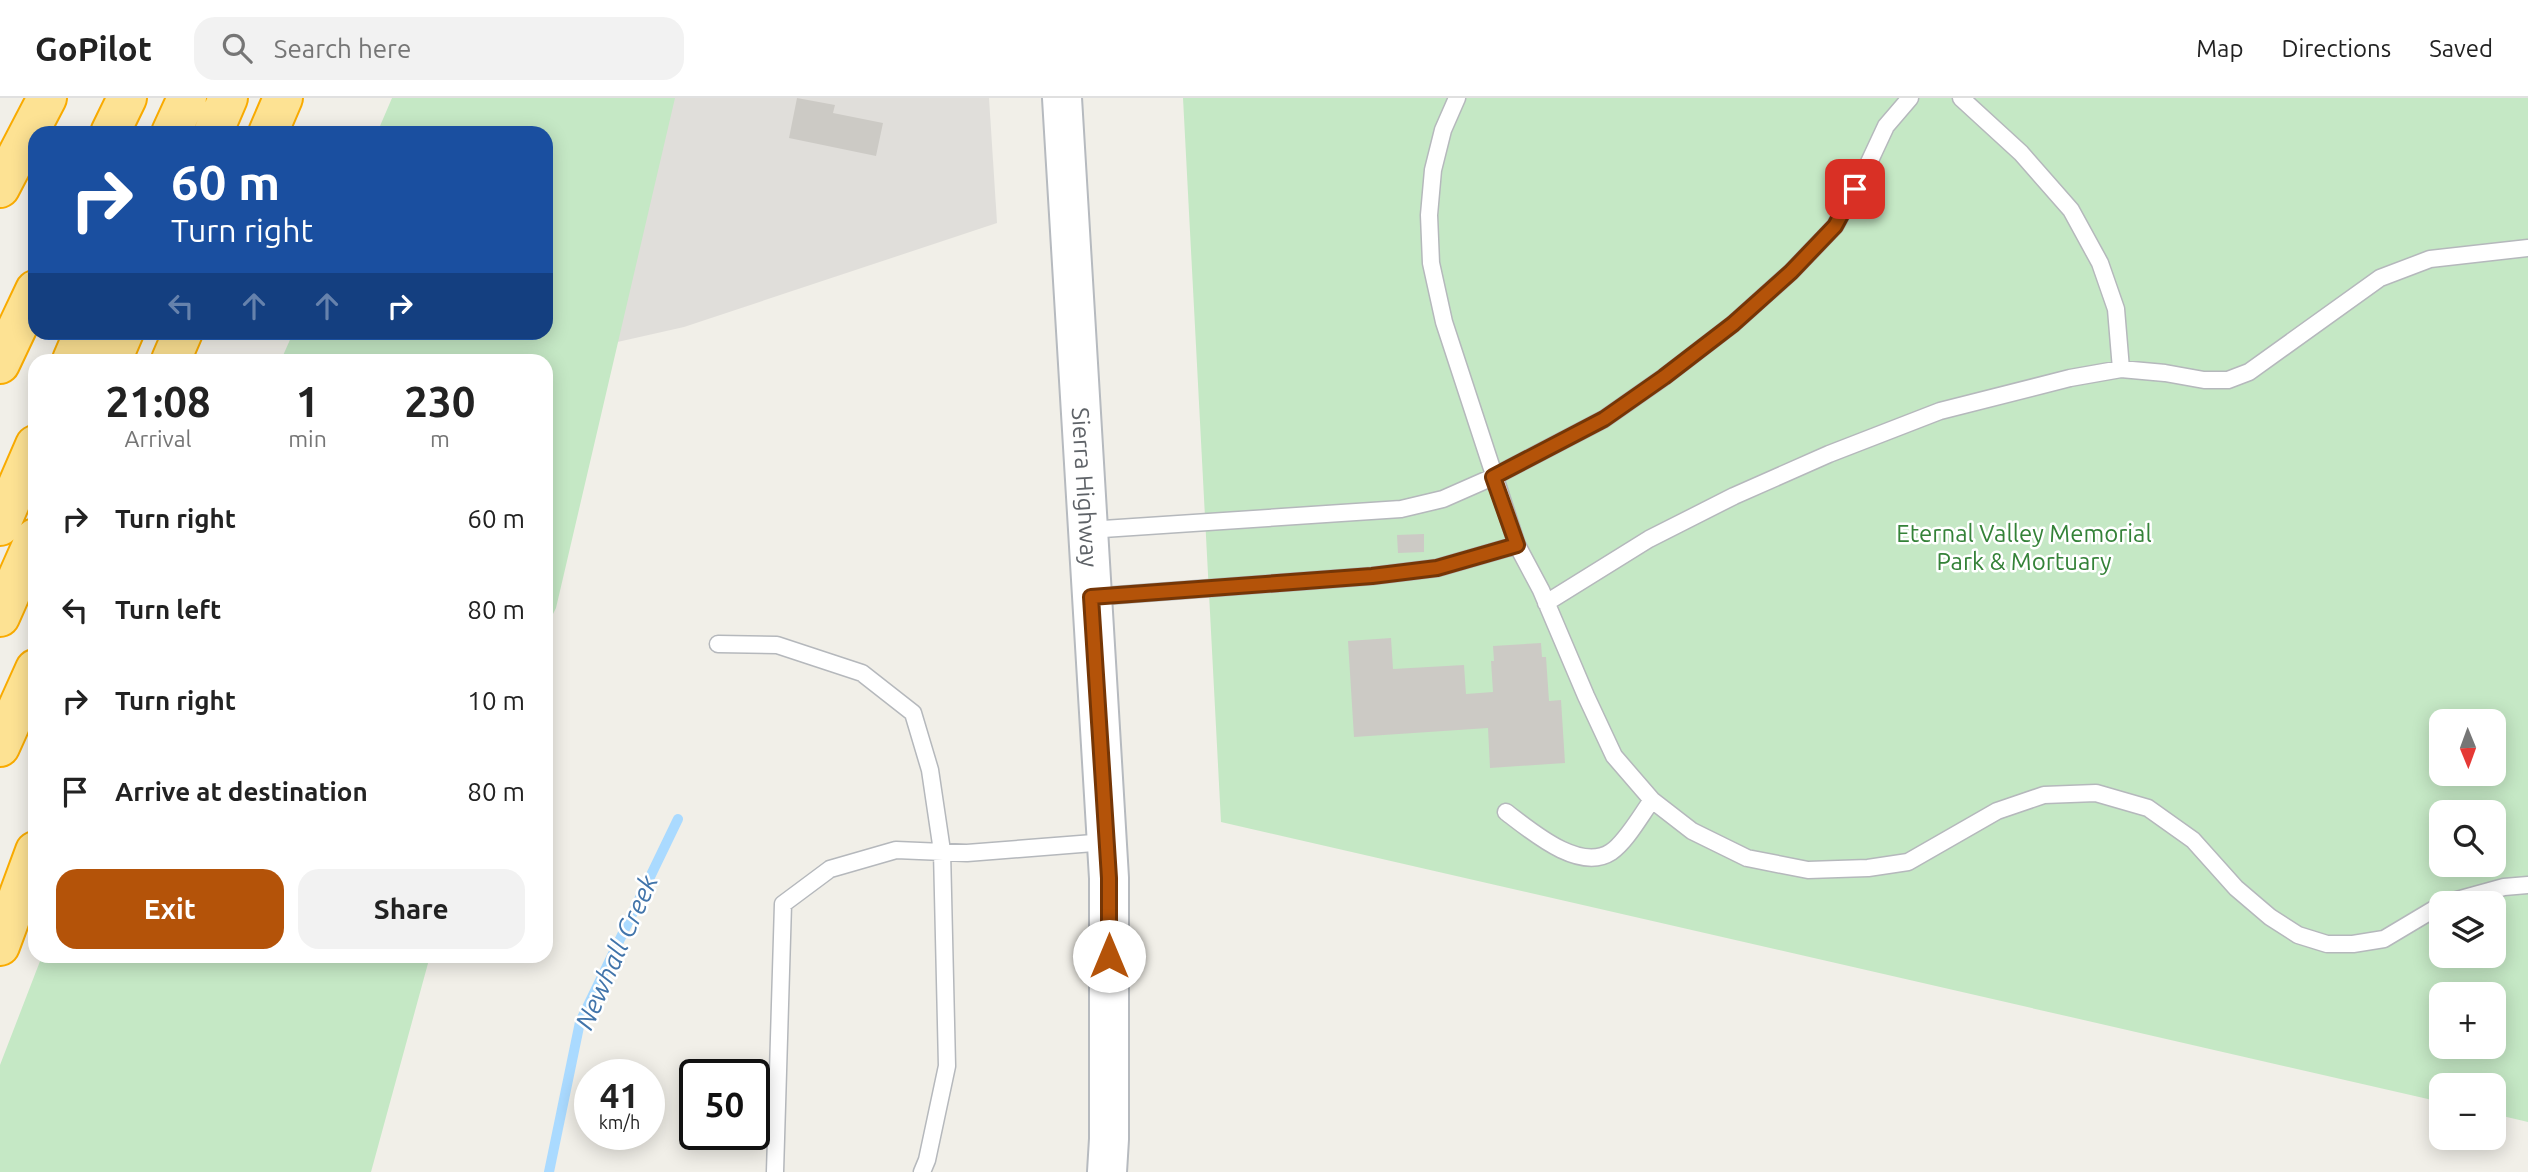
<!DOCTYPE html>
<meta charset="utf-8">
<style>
:root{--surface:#fff;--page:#f2f2f2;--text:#222;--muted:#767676;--line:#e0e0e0;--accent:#b45309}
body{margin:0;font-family:Ubuntu,sans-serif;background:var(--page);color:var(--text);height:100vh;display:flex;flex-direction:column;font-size:26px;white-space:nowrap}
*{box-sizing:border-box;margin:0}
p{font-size:23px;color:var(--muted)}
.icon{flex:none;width:38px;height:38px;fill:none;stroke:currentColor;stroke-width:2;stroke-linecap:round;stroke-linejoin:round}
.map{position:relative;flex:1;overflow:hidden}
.drawer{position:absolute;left:28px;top:256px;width:525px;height:609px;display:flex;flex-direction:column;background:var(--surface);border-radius:21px;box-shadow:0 4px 18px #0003}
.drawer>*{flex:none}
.top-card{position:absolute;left:28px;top:28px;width:525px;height:214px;border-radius:21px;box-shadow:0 4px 18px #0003;background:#1a4fa0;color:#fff;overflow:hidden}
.needle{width:46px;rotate:179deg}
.controls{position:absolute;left:2429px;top:611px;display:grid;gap:14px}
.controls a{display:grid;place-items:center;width:77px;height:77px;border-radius:14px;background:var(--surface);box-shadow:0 4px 18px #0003;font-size:35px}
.speed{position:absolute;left:574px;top:961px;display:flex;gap:14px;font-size:35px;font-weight:700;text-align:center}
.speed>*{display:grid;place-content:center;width:91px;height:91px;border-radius:50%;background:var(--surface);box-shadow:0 4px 18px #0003;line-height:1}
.speed small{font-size:18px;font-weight:400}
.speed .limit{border:4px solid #111;border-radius:10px;background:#fff;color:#111}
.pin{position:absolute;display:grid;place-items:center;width:60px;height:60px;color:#fff;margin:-30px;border-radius:14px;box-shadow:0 4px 10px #0006}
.me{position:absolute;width:77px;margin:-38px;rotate:0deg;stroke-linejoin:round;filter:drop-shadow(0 0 5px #0008)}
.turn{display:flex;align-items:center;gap:24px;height:147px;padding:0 28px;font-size:32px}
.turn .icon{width:91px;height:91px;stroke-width:2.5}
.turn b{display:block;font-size:49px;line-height:60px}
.lanes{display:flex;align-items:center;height:66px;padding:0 28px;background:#0003;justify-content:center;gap:35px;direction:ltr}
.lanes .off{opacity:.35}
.eta{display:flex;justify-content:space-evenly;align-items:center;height:119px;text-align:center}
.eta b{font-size:42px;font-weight:700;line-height:49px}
.action{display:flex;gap:14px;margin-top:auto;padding:14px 28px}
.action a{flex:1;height:80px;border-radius:21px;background:var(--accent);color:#fff;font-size:28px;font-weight:700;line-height:80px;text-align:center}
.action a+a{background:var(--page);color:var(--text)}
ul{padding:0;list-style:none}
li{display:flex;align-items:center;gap:21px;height:91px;padding:0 28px}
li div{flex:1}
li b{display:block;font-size:26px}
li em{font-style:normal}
header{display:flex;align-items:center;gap:42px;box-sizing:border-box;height:98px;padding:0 35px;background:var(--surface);border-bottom:2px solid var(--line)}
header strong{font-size:33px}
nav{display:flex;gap:38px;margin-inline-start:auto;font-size:24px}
.search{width:490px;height:63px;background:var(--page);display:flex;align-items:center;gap:18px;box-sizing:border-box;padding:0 24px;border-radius:21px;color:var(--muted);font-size:26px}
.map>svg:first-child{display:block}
.industrial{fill:#e0deda}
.green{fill:#c5e8c5;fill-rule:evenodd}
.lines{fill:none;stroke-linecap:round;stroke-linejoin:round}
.stream{stroke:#aadaff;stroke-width:10}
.building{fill:#cccac5}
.service-casing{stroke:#b5b8bc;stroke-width:19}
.secondary-casing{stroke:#b6babf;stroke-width:42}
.motorway-casing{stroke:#f9ab00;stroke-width:42}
.service{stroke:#fff;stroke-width:16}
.secondary{stroke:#fff;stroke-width:38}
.motorway{stroke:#fde293;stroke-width:38}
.route-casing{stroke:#753606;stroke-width:18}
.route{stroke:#b45309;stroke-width:12}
.labels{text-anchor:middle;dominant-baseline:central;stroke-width:5;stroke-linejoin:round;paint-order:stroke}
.street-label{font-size:24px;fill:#5f6368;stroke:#fff}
.park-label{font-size:24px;fill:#348238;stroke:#fff}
.water-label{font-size:26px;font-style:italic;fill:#4174aa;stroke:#fff}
</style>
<header>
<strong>GoPilot</strong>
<div class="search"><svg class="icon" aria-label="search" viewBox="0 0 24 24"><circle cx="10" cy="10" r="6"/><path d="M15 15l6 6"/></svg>Search here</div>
<nav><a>Map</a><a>Directions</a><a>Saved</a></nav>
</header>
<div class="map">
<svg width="2528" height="1074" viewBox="0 0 2528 1074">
<rect width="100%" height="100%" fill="#f1efe8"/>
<path class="industrial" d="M670,0H989L997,125L684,229L613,245Z"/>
<path class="green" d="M392,0H675L556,510L546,530V262H281L293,235L546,234V35H377Z
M1183,0H2528V1024L2494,1016V987H2441V1004L1221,724ZM2441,623H2494V676H2441ZM2441,714H2494V766H2441ZM2441,805H2494V858H2441ZM2441,896H2494V948H2441Z
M42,858H430L371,1074H0V967Z"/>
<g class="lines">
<path class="stream" d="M549,1074L580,924L678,721"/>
</g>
<path class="building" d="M797,0L835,7L833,15L883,25L876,58L789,40Z
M1424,436V454L1398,455L1397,437Z
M1391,540L1393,571L1464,567L1466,596L1493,594L1491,563H1494L1493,548L1541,545L1542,559H1546L1549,603L1561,602L1565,665L1490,670L1488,630L1354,639L1348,543Z"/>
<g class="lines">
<g class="service-casing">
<path id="service" d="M1457,0L1443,32L1433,72L1429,117L1431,165L1444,224L1517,447L1541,492L1586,598L1614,658L1652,702L1692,733L1747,760L1808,772L1868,770L1908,764L1997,713L2044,697L2096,695L2148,710L2193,742L2236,790L2270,819L2298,837L2327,846H2353L2384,841L2441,807
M1961,0L2021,55L2071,112L2100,165L2116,211L2121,271
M1088,432L1401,411L1443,401L1493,379L1604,321L1664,279L1733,226L1791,174L1835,128L1865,73L1886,28L1910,0
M1091,499L1372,478L1437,470L1517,447
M1546,505L1649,441L1734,398L1829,356L1940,313L2070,280L2121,271L2165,275L2204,282H2228L2249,274L2380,180L2430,161L2528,150
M718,546L777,547L862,575L913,615L930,672L942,753L947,968L927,1062L922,1074
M1506,714C1530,732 1579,775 1611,754C1626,744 1641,717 1652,702
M2446,805L2504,789L2528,787
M775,1074L783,806L830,771L896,752L967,755L1106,744"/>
</g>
<g class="secondary-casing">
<g id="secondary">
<path id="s1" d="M1062,0L1109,780V1041L1107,1074"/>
</g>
</g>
<g class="motorway-casing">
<path id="motorway" d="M110,35L127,0
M171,35L187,0
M213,35L228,0
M268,35L283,0
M0,90L47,0
M72,262L84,234
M112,262L124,234
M171,262L183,234
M0,266L35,192
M0,428L35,347
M0,519L35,440
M0,649L35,571
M0,848L35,753"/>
</g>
<use href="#service" class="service"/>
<use href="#secondary" class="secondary"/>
<use href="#motorway" class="motorway"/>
</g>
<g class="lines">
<g class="route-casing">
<path id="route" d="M1109,858V780L1091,499L1372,478L1437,470L1517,447L1493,379L1604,321L1664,279L1733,226L1791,174L1835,128L1855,91"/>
</g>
<use href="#route" class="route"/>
</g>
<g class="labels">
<g class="street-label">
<text stroke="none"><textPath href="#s1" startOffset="390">Sierra Highway</textPath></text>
</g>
<g class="park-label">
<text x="2024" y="435">Eternal Valley Memorial<tspan x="2024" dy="28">Park &amp; Mortuary</tspan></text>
</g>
<g class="water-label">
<text transform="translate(616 854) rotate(-66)">Newhall Creek</text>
</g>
</g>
</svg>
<div class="controls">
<a><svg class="needle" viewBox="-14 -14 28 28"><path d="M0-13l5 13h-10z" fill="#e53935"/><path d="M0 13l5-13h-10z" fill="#767676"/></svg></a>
<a><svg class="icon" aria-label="search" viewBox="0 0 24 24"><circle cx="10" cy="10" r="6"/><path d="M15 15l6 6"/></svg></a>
<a><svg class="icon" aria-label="layers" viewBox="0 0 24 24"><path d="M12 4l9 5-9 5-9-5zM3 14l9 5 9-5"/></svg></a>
<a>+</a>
<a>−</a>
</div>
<div class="speed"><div>41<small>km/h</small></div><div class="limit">50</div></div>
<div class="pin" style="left:1855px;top:91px;background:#d93025"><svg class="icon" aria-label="arrive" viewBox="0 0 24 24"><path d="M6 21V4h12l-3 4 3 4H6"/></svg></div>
<svg class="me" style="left:1109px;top:858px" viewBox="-20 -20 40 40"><circle r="19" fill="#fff"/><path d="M0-13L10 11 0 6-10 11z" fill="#b45309"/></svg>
<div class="top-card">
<div class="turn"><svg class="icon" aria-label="right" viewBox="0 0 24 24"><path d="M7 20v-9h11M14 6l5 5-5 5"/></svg><div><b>60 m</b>Turn right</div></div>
<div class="lanes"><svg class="icon off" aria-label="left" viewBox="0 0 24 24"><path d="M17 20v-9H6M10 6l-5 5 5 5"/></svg><svg class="icon off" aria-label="ahead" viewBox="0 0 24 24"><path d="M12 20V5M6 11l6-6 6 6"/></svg><svg class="icon off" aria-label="ahead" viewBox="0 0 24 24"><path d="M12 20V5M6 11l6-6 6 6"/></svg><svg class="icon" aria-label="right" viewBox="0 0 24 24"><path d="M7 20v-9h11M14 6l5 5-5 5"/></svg></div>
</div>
<section class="drawer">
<div class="eta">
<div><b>21:08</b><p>Arrival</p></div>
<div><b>1</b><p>min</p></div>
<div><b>230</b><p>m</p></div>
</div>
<ul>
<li><svg class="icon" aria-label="right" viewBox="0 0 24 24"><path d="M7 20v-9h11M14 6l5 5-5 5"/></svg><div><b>Turn right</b></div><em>60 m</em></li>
<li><svg class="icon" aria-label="left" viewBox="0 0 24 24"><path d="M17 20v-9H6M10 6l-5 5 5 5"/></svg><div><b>Turn left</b></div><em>80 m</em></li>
<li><svg class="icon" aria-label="right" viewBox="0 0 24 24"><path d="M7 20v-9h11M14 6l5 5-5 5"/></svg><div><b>Turn right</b></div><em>10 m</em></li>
<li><svg class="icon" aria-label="arrive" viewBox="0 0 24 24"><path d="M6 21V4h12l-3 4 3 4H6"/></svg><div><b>Arrive at destination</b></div><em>80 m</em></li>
</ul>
<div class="action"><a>Exit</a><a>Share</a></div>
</section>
</div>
